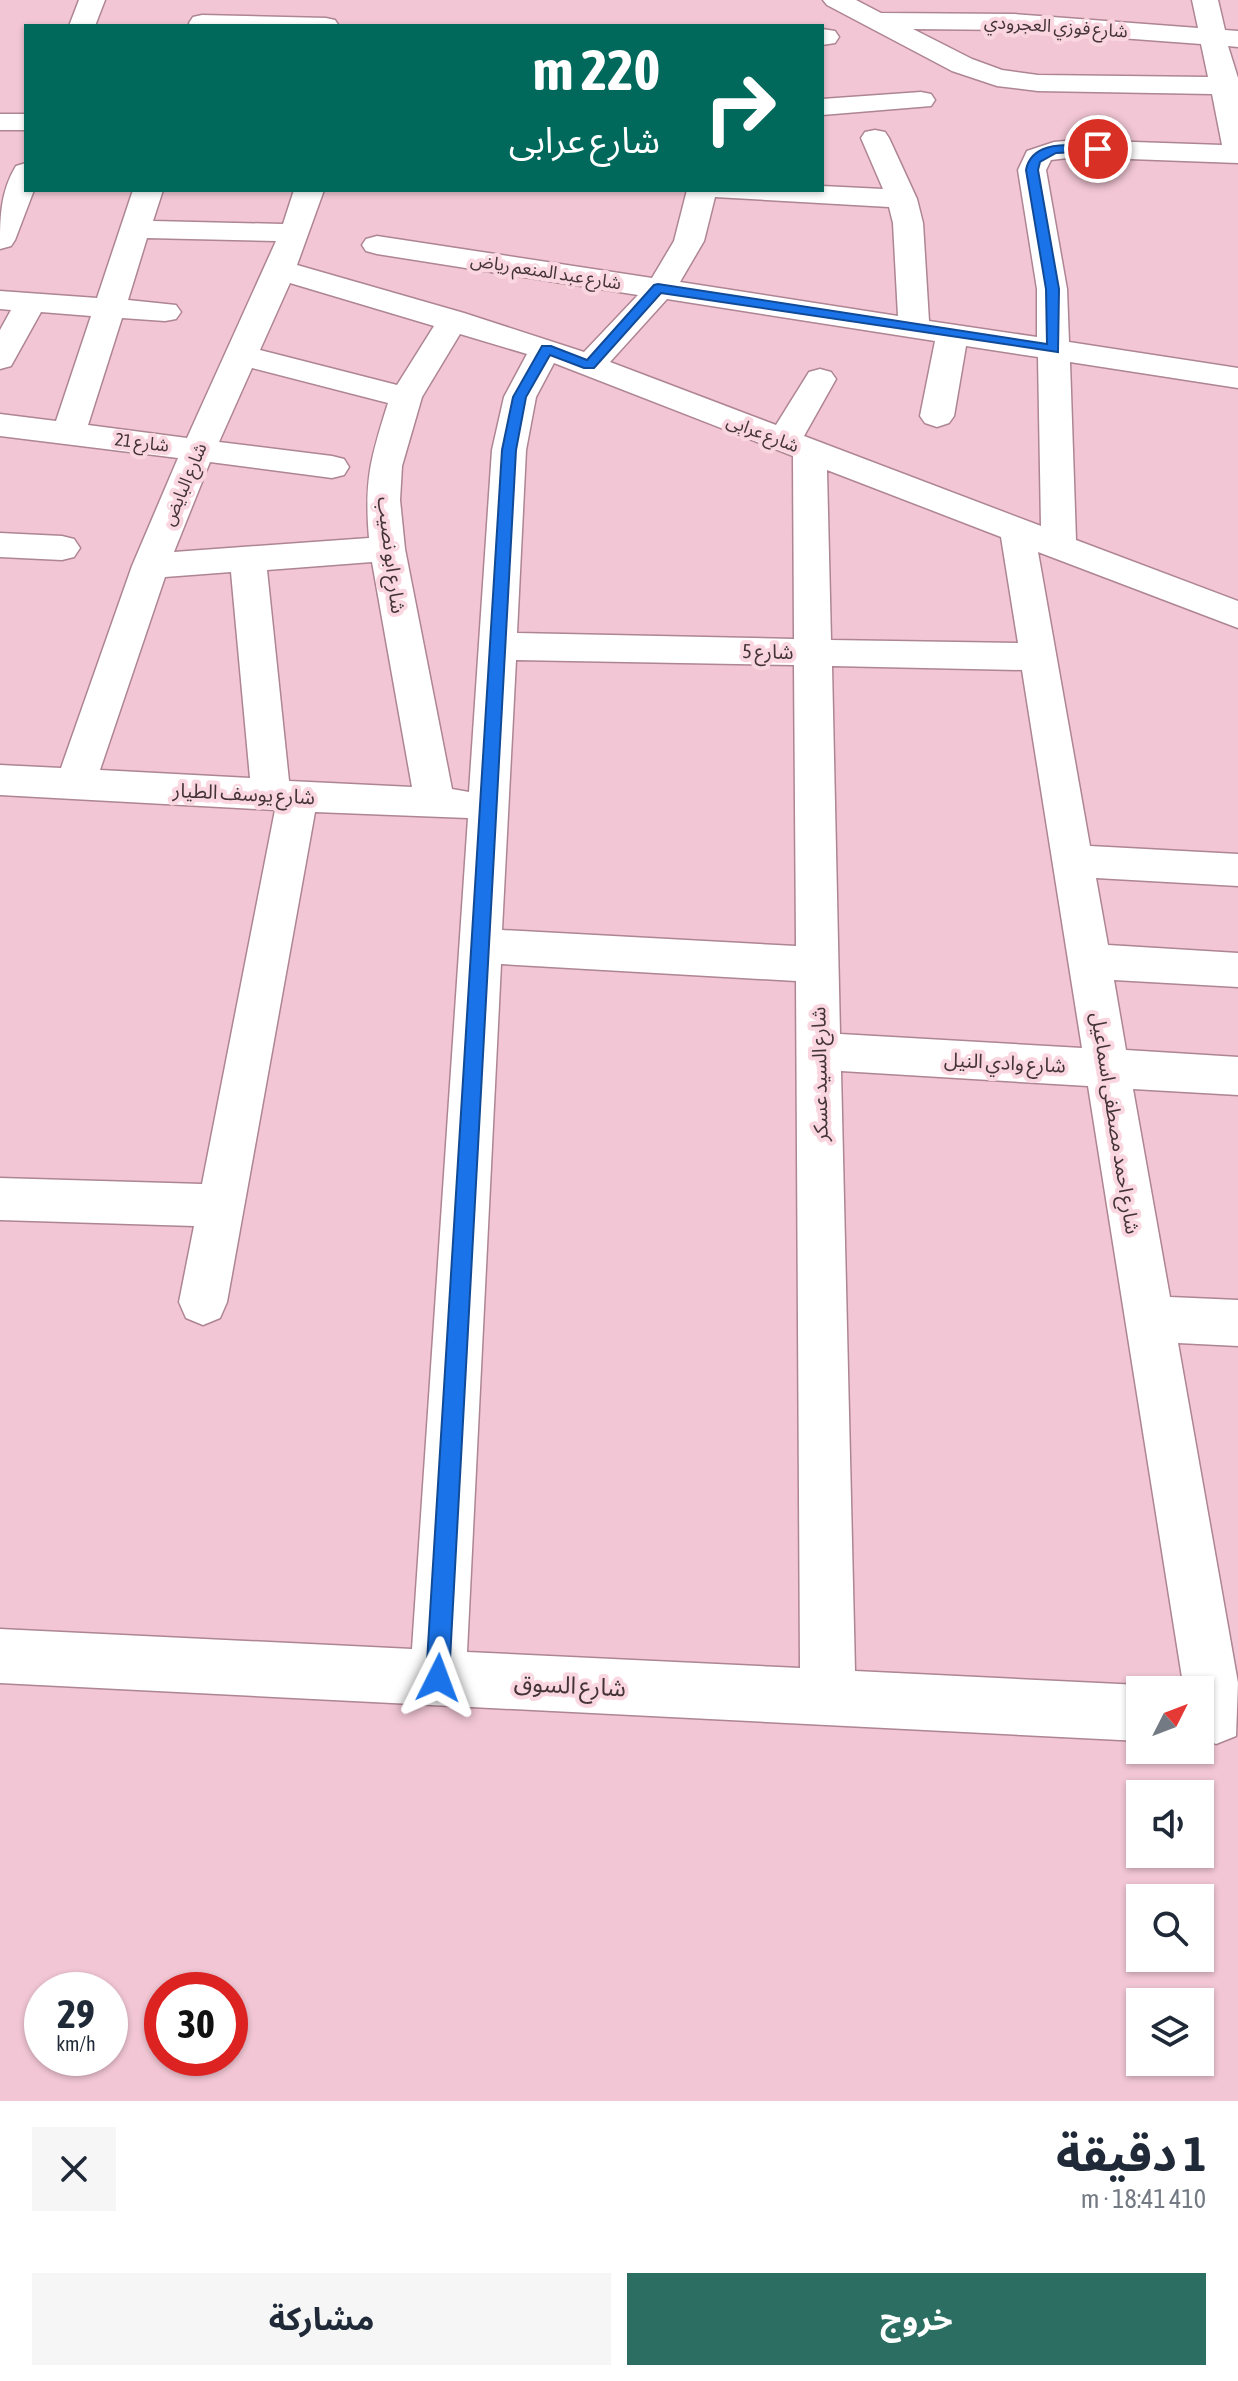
<!DOCTYPE html>
<html lang="ar">
<meta charset="utf-8">
<style>
:root{--surface:#fff;--page:#f6f6f7;--text:#1f2937;--muted:#747a83;--accent:#2c6f62}
body{margin:0;font-family:"Asap Condensed","Noto Sans Arabic",sans-serif;background:var(--page);color:var(--text);direction:rtl;height:100vh;display:flex;flex-direction:column;font-size:30px;white-space:nowrap}
*{box-sizing:border-box;margin:0}
p{font-size:26px;color:var(--muted)}
.icon{flex:none;width:44px;height:44px;fill:none;stroke:currentColor;stroke-width:2;stroke-linecap:round;stroke-linejoin:round}
.map{position:relative;height:2101px;overflow:hidden;direction:ltr}
.sheet{display:flex;flex-direction:column;background:var(--surface);flex:1}
.sheet>*{flex:none}
.top-card{position:absolute;left:24px;top:24px;width:800px;height:168px;border-radius:0px;box-shadow:0 2px 6px #0004;direction:rtl;background:#00695c;color:#fff;overflow:hidden}
.needle{width:52px;rotate:48deg}
.buttons{position:absolute;left:1126px;top:1676px;display:grid;gap:16px}
.buttons a{display:grid;place-items:center;width:88px;height:88px;border-radius:0px;background:var(--surface);box-shadow:0 2px 6px #0004;font-size:40px}
.speed{position:absolute;left:24px;top:1972px;display:flex;gap:16px;font-size:40px;font-weight:700;text-align:center}
.speed>*{display:grid;place-content:center;width:104px;height:104px;border-radius:50%;background:var(--surface);box-shadow:0 2px 6px #0004;line-height:1}
.speed small{font-size:20px;font-weight:400}
.speed .limit{border:12px solid #d22;background:#fff;color:#111}
.pin{position:absolute;display:grid;place-items:center;width:68px;height:68px;color:#fff;margin:-34px;border:4px solid #fff;border-radius:50%;box-shadow:0 2px 8px #0007}
.me{position:absolute;width:88px;margin:-44px;rotate:3deg;stroke-linejoin:round;filter:drop-shadow(0 0 6px #0008)}
.turn{display:flex;align-items:center;gap:28px;height:168px;padding:0 32px;font-size:36px}
.turn .icon{width:104px;height:104px;stroke-width:2.5}
.turn b{display:block;font-size:56px;line-height:68px}
.round{display:grid;place-items:center;flex:none;width:84px;height:84px;border-radius:0px;background:var(--page)}
.overview{display:flex;align-items:center;justify-content:space-between;height:136px;padding:0 32px}
h1{font-size:48px;font-weight:700;line-height:60px}
.action{display:flex;gap:16px;margin-top:auto;padding:16px 32px}
.action a{flex:1;height:92px;border-radius:0px;background:var(--accent);color:#fff;font-size:32px;font-weight:700;line-height:92px;text-align:center}
.action a+a{background:var(--page);color:var(--text)}
.map>svg:first-child{display:block}
.lines{fill:none;stroke-linecap:round;stroke-linejoin:round}
.minor-casing{stroke:#ae8593;stroke-width:3}
.minor{fill:#fff;fill-rule:evenodd}
.route{fill:#1a73e8;stroke:#114b97;stroke-width:2}
.labels{text-anchor:middle;dominant-baseline:central;stroke-width:8;stroke-linejoin:round;paint-order:stroke}
.far-street-label{font-size:18px;fill:#443339;stroke:#fad6e1}
.street-label{font-size:20px;fill:#443339;stroke:#fad6e1}
.near-street-label{font-size:24px;fill:#443339;stroke:#fad6e1}
</style>
<div class="map">
<svg width="1238" height="2101" viewBox="0 0 1238 2101">
<rect width="100%" height="100%" fill="#f2c6d4"/>
<g class="lines">
<g class="minor-casing">
<path id="minor" d="M79,0H105L95,26H69Z
M823,0H856L881,13L1014,14L1198,28L1192,0H1218L1225,30L1238,31V47L1228,46L1238,78V163L1076,157L1051,160L1046,170L1067,289L1069,342L1238,368V388L1070,362L1076,540L1238,601V628L1038,552L1090,846L1238,854V886L1096,878L1108,945L1238,953V987L1114,980L1126,1050L1238,1057V1095L1133,1089L1170,1297L1238,1300V1346L1178,1343L1238,1683L1236,1736L1216,1744L1200,1737V1690H1184L1088,1086L841,1071L855,1671L1140,1685L1151,1690H1140V1741L0,1683V1629L412,1649L468,818L315,812L227,1302L220,1318L203,1325L186,1318L179,1302L194,1226L0,1220V1178L202,1184L275,810L0,795V765L61,768L132,566L178,458L0,436V414L56,421L91,316L41,312L11,366L0,369V330L11,310L0,309V291L97,298L133,190H163L153,221L283,224L294,190H324L297,265L464,313L584,352L638,295L377,254L366,251L362,245L366,239L377,236L652,278L674,241L687,190H822V186L883,189L861,138L865,132L875,130L885,132L889,138L917,199L923,223L929,321L1037,337V289L1018,170L1027,151L1054,142L1076,140L1222,145L1212,94L1038,91L997,86L952,71L827,5ZM913,29L1014,30L1201,44L1208,77L1038,75L1002,70L972,59ZM715,197L889,207L893,223L898,316L680,282L704,241ZM147,238L276,241L187,438L88,425L122,318L165,321L176,319L181,312L176,305L128,300ZM290,283L434,326L397,385L260,350ZM667,299L935,341L920,416L925,423L937,427L949,423L954,416L966,346L1038,357L1041,526L804,436L836,379L831,372L820,369L809,372L776,425L610,362ZM460,334L527,354L504,397L492,450L469,792L452,789L405,549L400,500L402,466L422,397ZM554,363L793,456L794,639L517,633L526,450L536,397ZM252,368L388,403C371,457 364,480 369,538L174,552L210,462L332,478L344,475L349,467L344,459L332,456L219,442ZM827,470L1001,537L1018,643L831,640ZM372,562L412,787L289,781L267,570ZM231,572L250,778L100,770L165,577ZM516,660L794,665L796,946L502,930ZM832,666L1022,670L1082,1048L840,1034ZM501,964L796,981L800,1668L467,1652Z
M202,15L326,18L335,20L339,26H191L189,23L193,17Z
M822,29L835,31L839,37L835,43L822,45Z
M921,92L931,94L935,100L931,106L822,115V99Z
M0,114H26V130H0Z
M26,163V190H34L15,240L11,246L0,249C0,219 0,192 16,166Z
M0,533L62,536L74,539L80,548L74,557L62,560L0,557Z"/>
</g>
<use href="#minor" class="minor"/>
</g>
<path class="route" d="M1098,145L1102,147V151L1056,153L1040,162L1038,170L1059,289L1058,352L661,293L594,368H584L550,355L526,397L516,450L449,1678L446,1686L438,1690L430,1686L426,1678L502,450L513,397L542,346H551L587,360L654,285L658,284L1047,344L1046,289L1026,170C1032,138 1074,146 1098,145Z"/>
<g class="labels">
<g class="far-street-label">
<text transform="translate(1056 26) rotate(4)">شارع فوزي العجرودي</text>
<text transform="translate(546 271) rotate(9)">شارع عبد المنعم رياض</text>
<text transform="translate(763 433) rotate(21)">شارع عرابى</text>
<text transform="translate(142 442) rotate(7)">شارع 21</text>
<text transform="translate(184 484) rotate(-67)">شارع البايض</text>
</g>
<g class="street-label">
<text transform="translate(392 555) rotate(83)">شارع ابو نصيب</text>
<text transform="translate(768 651) rotate(1)">شارع 5</text>
<text transform="translate(244 793) rotate(3)">شارع يوسف الطيار</text>
<text transform="translate(1005 1062) rotate(3)">شارع وادي النيل</text>
<text transform="translate(819 1074) rotate(-91)">شارع السيد عسكر</text>
<text transform="translate(1116 1123) rotate(81)">شارع احمد مصطفى اسماعيل</text>
</g>
<g class="near-street-label">
<text transform="translate(570 1685) rotate(3)">شارع السوق</text>
</g>
</g>
</svg>
<div class="buttons">
<a><svg class="needle" viewBox="-14 -14 28 28"><path d="M0-13l5 13h-10z" fill="#e53935"/><path d="M0 13l5-13h-10z" fill="#747a83"/></svg></a>
<a><svg class="icon" aria-label="sound" viewBox="0 0 24 24"><path d="M4 9h4l5-4v14l-5-4H4zM17 9q2 3 0 6"/></svg></a>
<a><svg class="icon" aria-label="search" viewBox="0 0 24 24"><circle cx="10" cy="10" r="6"/><path d="M15 15l6 6"/></svg></a>
<a><svg class="icon" aria-label="layers" viewBox="0 0 24 24"><path d="M12 4l9 5-9 5-9-5zM3 14l9 5 9-5"/></svg></a>
</div>
<div class="speed"><div>29<small>km/h</small></div><div class="limit">30</div></div>
<div class="pin" style="left:1098px;top:149px;background:#d93025"><svg class="icon" aria-label="arrive" viewBox="0 0 24 24"><path d="M6 21V4h12l-3 4 3 4H6"/></svg></div>
<svg class="me" style="left:438px;top:1678px" viewBox="-20 -20 40 40"><path d="M0-17L14 15 0 8-14 15z" fill="#1a73e8" stroke="#fff" stroke-width="4"/></svg>
<div class="top-card">
<div class="turn"><svg class="icon" aria-label="right" viewBox="0 0 24 24"><path d="M7 20v-9h11M14 6l5 5-5 5"/></svg><div><b>220 m</b>شارع عرابى</div></div>
</div>
</div>
<section class="sheet">
<div class="overview"><div><h1>1 دقيقة</h1><p>410 m · 18:41</p></div><a class="round"><svg class="icon" aria-label="close" viewBox="0 0 24 24"><path d="M6 6l12 12M18 6L6 18"/></svg></a></div>
<div class="action"><a>خروج</a><a>مشاركة</a></div>
</section>
